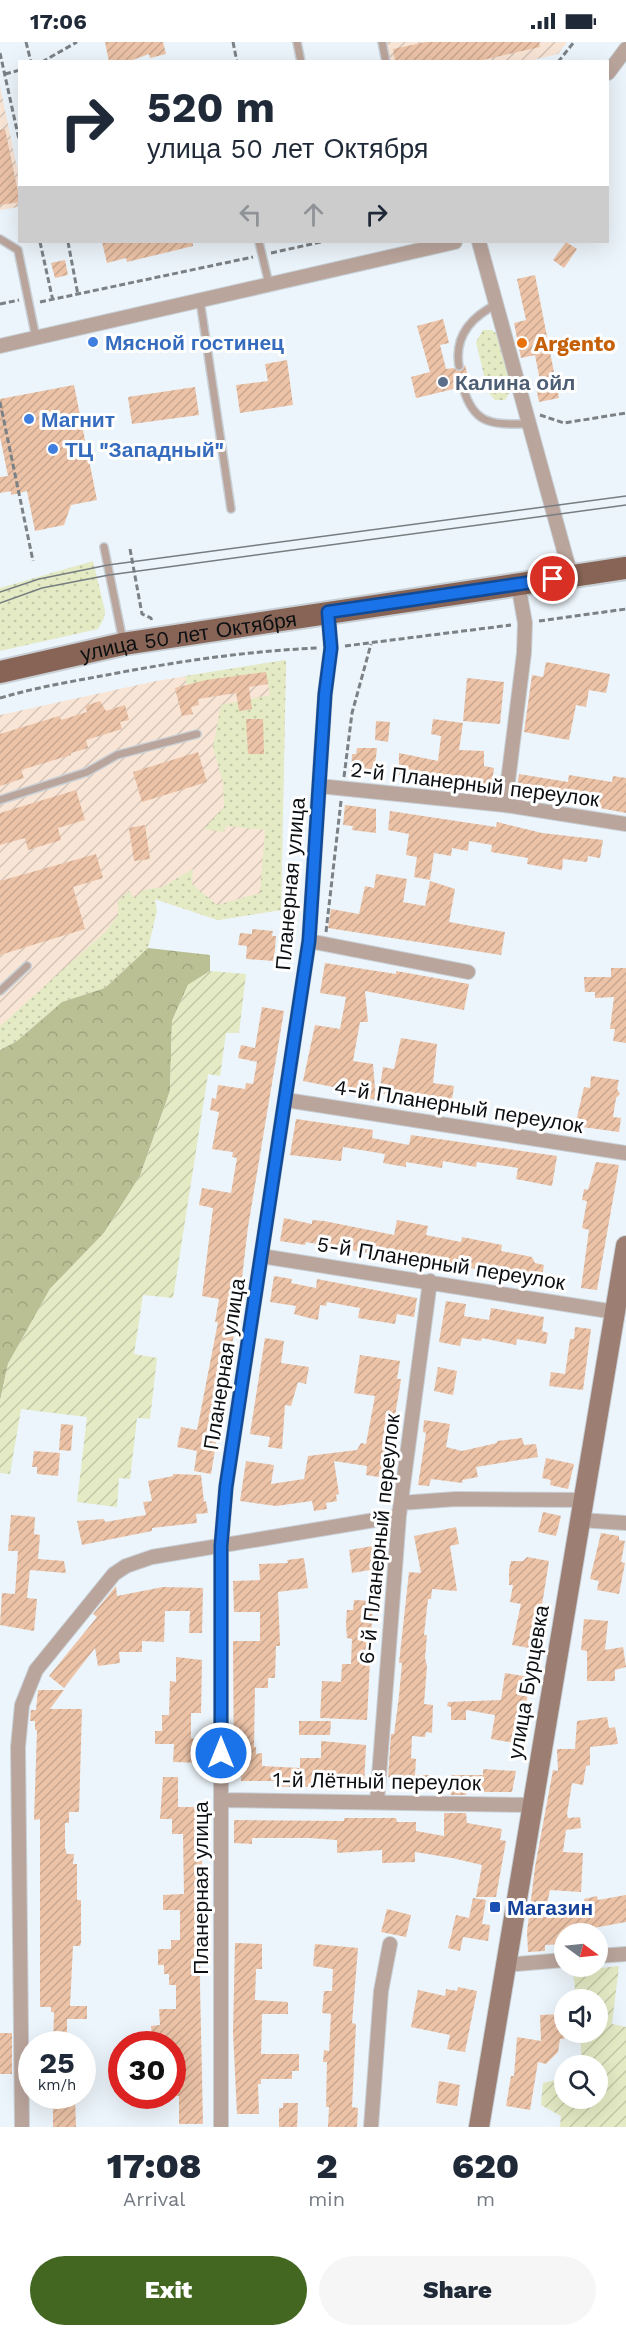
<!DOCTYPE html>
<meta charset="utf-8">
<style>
:root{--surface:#fff;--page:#f6f6f7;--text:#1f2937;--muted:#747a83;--accent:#436720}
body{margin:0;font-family:"Work Sans",sans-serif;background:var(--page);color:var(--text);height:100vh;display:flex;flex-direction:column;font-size:22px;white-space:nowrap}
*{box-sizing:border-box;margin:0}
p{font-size:20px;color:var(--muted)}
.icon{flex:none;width:33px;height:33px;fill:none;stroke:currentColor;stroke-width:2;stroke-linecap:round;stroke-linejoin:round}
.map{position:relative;height:2085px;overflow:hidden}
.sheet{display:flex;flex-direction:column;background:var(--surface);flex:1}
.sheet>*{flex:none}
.top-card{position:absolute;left:18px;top:18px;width:591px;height:183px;border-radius:0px;box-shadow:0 6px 24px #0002;background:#fff;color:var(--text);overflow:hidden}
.needle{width:39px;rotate:105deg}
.fabs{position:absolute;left:554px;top:1881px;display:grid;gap:12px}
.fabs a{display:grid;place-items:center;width:54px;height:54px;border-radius:50%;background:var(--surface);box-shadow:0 6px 24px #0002;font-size:30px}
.speed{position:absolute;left:18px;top:1989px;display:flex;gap:12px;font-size:30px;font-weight:700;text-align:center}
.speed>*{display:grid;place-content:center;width:78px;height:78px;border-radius:50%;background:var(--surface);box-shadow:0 6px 24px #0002;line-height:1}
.speed small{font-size:15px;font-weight:400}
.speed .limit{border:9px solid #d22;background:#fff;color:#111}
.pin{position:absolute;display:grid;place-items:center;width:51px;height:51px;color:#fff;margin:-26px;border:3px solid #fff;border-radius:50%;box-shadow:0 2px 6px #0007}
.me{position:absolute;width:66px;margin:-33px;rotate:0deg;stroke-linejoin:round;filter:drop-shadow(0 0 4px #0008)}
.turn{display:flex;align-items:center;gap:21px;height:126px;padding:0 30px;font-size:27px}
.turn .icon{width:78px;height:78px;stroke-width:2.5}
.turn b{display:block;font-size:42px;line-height:51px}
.lanes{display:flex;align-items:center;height:57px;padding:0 30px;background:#0003;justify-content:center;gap:30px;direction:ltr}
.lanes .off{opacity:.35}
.eta{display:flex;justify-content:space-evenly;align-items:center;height:102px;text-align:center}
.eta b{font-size:36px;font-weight:800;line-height:42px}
.primary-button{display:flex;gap:12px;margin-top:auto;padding:12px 30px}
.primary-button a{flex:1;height:69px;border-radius:36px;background:var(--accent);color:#fff;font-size:24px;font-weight:800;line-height:69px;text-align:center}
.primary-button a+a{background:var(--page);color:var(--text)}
.status{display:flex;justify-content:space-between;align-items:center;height:42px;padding:0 30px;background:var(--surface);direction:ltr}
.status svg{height:16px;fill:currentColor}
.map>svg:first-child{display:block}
.industrial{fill:url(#industrial-furrows)}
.grass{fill:url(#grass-dots)}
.forest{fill:url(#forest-crowns)}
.garden{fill:url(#garden-furrows)}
.building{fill:url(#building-hatch)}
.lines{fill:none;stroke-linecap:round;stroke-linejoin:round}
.lane-casing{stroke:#c8d0d6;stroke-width:10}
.street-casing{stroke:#c8d0d6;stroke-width:16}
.secondary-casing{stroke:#c8d0d6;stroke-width:22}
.primary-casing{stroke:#c8d0d6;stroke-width:26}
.path{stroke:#7b8185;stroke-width:3;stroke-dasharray:6 3;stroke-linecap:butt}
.lane{stroke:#baa59c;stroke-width:7}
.street{stroke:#baa59c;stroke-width:14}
.secondary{stroke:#9c7f72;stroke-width:20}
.primary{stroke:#876455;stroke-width:22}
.tram{stroke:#777d81;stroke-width:1.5}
.route-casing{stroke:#114b97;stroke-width:15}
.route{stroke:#1a73e8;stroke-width:10}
.shop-dot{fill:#3f7fe0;stroke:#fff;stroke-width:2}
.food-dot{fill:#e8710a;stroke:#fff;stroke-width:2}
.service-dot{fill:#5c6f8a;stroke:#fff;stroke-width:2}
.transit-dot{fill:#1a4fb4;stroke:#fff;stroke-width:2}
.labels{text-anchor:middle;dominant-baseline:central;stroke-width:6;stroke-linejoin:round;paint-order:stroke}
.shop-label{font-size:21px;font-weight:bold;fill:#366cbe;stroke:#fff;text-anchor:start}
.food-label{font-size:21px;font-weight:bold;fill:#c56008;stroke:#fff;text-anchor:start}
.service-label{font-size:21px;font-weight:bold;fill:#4e5e75;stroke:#fff;text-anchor:start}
.street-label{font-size:21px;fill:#0d1012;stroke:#fff}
.transit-label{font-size:21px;font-weight:bold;fill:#164399;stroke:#fff;text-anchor:start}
</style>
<div class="status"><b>17:06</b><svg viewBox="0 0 49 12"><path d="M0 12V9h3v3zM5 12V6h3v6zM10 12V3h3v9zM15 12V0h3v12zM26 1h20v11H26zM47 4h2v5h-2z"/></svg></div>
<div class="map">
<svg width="626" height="2085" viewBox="0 0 626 2085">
<defs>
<pattern id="industrial-furrows" width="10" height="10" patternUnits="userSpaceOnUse" patternTransform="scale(1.5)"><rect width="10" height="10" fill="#f9e5d6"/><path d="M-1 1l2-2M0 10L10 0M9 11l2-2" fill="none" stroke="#d4c3b7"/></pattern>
<pattern id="grass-dots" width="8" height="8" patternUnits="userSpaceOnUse" patternTransform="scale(1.5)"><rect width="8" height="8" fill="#e4eac4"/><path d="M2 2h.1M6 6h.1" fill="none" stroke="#c2c8a7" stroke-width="1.8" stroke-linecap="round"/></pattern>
<pattern id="forest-crowns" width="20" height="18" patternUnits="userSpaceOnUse" patternTransform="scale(1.5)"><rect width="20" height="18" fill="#bac093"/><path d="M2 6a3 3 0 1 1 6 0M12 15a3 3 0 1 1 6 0" fill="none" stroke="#9fa47e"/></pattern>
<pattern id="garden-furrows" width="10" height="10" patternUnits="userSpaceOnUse" patternTransform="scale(1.5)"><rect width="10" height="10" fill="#e4eac4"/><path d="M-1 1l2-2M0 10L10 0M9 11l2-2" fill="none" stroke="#c2c8a7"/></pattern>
<pattern id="building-hatch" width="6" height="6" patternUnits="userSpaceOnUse" patternTransform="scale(1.5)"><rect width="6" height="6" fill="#ecc3a7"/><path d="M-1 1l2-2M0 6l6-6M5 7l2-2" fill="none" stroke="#c9a68f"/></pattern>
</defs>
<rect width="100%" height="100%" fill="#ecf5fb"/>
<path class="industrial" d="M379,0H567L558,12L524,20L383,19Z
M0,44L20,140L19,165L0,168Z
M286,618L281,868L218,878L155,857L0,998V673L156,639Z"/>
<path class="grass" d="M483,288H492L499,294L512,347L505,358H495L488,350L476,300Z
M93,519L105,569L104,576L98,587L0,609V546Z
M286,618L281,868L218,878L155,857L157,869L148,906L105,946L62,960L17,999L0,1008V984L105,890L118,873V858L129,849L134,856L144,848L162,845L193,827L192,842L217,863L260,851L265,788L226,784L224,790L204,787L224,765L223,740L213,705L221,663L270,653L266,631L219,636L187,644L185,634Z"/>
<path class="forest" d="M148,906L210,913V929L188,943L172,979L170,1049L140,1134L104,1191L50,1247L8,1322L0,1359V1008L17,999L62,960L105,946Z"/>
<path class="garden" d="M210,929L246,932L239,991H226L220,1034L208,1032L173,1256L143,1253L134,1312L157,1316L150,1377L137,1376L130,1437L119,1436L117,1465L77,1460L87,1375L21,1367L10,1432L0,1431V1359L8,1322L50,1247L104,1191L140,1134L170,1049L172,979L188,943Z
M619,1924L612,1982L626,1985V2085H560L561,2074L541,2063L543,2041L564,2036V2056H597V2024L582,2023L580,1991L597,1990V1958L576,1957L573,1929Z"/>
<path class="building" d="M105,0H163L166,12L150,16L149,12L127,20H109Z
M426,0H539L540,5L474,20H395L393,7Z
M5,87L20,160L0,163V88Z
M102,200H193V204L127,220L126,216L107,221Z
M566,200L577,207L564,226L553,218Z
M65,218L68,233L55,236L51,221Z
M535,233L559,356L539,360L536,345L541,344L535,313L521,316L514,281L526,278L517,237Z
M443,277L449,301L440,303L446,327L454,326L460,329L465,323L470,343L462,340L458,346L416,356L411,335L430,330L417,284Z
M287,318L293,363L240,371L236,343L268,339L265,322Z
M74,343L97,458L71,463L64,483L35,489L27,449L11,453V449L0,451V435L8,434L0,395V357Z
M195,345L199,373L132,382L128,355Z
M546,620L610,632L606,651L589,648L586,665L576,663L569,698L524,690L532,633L543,635Z
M266,630L268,642L249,645L252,667L239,669L236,651L198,657L199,663L191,665L193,672L182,674L175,646L206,638Z
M467,636L504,640L500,682L463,679Z
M100,659L106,669L125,663L129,678L120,680L122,687L86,698L88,706L71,711V713L21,728L24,736L0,744V692L59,674L61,678L87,670L85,664Z
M246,677H263L264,712H248Z
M433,677L463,681L459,708L484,709V724L494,726L491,747L399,733V711L438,719L441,694L431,692Z
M376,679L390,680L388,700L375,698Z
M357,706H377L374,732H351L352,712H356Z
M198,710L207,740L142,760L133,730Z
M519,732L568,740L569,733L612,740L613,734L626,736V771L516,750Z
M76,748L85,778L58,786L61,798L28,808L25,796L0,803V771Z
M345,763L376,767V791L352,788L353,784L343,783Z
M390,769L496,785L497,780L542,791L603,798L600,816L588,814L587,820L563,817L562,828L527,822L528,816L491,810L492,803L469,799L468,809L452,806L451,814L434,811L430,838L414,835L417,815L406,813L409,792L388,788Z
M145,783L150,817L134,819L129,786Z
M96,812L103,836L73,845L85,887L0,913V839Z
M376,832L407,837L403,860L425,864L430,839L455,847L449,880L505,890L501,913L328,886L331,867L359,872L365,844L374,846Z
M252,887L273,889L272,894H276L274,919L246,917L247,904L238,903L240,891L252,892Z
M325,921L396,932V929L469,942L464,968L365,949L368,980H360L353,1019L373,1022L376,1058L332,1049L333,1045L303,1039L315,983L340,987L346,955L320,951Z
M611,926H626V1001L613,999L615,987H610L614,955L595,956V950H585L584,935H611Z
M262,965L284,969L248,1185L239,1261L211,1432L194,1429L197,1409L177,1405L181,1385L197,1388L218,1280H215L219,1257L202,1254L213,1166L199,1163L202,1146L231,1151L237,1116L232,1115L233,1110L212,1107L219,1070L210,1068L212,1056L216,1057L218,1043L245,1047L246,1041L253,1042L257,1020L238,1016L241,1003L255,1006Z
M401,996L437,1002L433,1041L454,1044L451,1064L379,1051L383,1025L394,1027Z
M591,1034L619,1038L617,1047L620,1052L616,1056L613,1075L621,1076L619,1090L575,1084L584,1045L590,1046Z
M296,1077L373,1088L372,1096L409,1103L411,1093L557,1114L552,1144L516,1137L518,1126L477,1120L476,1125L443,1119L442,1126L406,1120V1125L383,1121L385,1112L343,1105L341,1119L290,1113Z
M596,1120L619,1123L597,1248L581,1246L589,1188L582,1186L587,1159L582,1158L584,1147L588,1148Z
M284,1176L312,1182V1178L324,1179L394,1193L397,1178L428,1184L426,1193L461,1200L462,1195L502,1203L501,1209L532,1215L535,1221L544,1223L541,1242L496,1230L417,1218V1220L306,1200L305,1203L280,1199Z
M274,1234L292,1237L291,1241L316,1246L317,1237L417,1256L414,1275L397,1272L395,1282L358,1276L360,1266L327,1260L326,1264L320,1263L318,1278L305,1275L294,1272L296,1264L270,1260Z
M446,1259L466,1262L464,1274L489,1278L491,1266L544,1275L542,1289L548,1291L546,1302L517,1297L516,1303L482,1296L481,1299L462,1296L460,1304L439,1300Z
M575,1285L591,1287L583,1348L549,1344L551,1330L565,1332L570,1297H574Z
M265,1296L284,1299L281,1321L309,1325L306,1342L298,1340L291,1364L285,1363L282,1407L268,1405L270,1395L250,1392Z
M360,1313L400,1319L397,1337H401L385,1436L366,1433L367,1424L334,1419L339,1452L336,1453L337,1459L326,1461L327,1467L314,1469L312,1459L276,1464L240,1459L246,1419L274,1423L271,1442L304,1437L308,1414L357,1408L361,1401L366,1402L375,1354L354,1351Z
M438,1325L457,1329L453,1353L434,1349Z
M424,1378L450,1382L446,1405L462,1409L497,1401V1399L522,1396L524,1403L536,1402L538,1415L476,1425L478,1435L462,1438L463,1441L431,1437L429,1444L418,1443L426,1391L423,1390Z
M61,1382L73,1383L71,1409L59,1408Z
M34,1409L60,1411L58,1434L37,1432V1425H32Z
M546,1416L574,1422L568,1447L550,1443L551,1438L542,1436Z
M173,1432L201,1433L204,1460L206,1459L208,1471L196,1472L197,1481L152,1486V1489L82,1503L77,1479L104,1477L105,1480L146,1473L143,1460L152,1459L148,1439L173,1434Z
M543,1470L561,1474L556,1494L538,1490Z
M11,1473L35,1475L34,1492L40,1493L38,1517L64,1519L66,1531L30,1528L27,1556L37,1557L34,1589L0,1583L2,1551L15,1552L18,1509H8Z
M456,1485L459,1502L450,1504L457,1549L432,1547L431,1557H428L424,1593H427L425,1616L427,1624L424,1662L433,1663L432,1691L426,1690L425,1695L412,1694L411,1716L416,1717L415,1733H430L429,1749L391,1747L392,1736L388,1735L391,1692H394L399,1654L402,1621H399L409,1530L421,1531L414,1494Z
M601,1491L619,1494V1498L625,1499L621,1520L625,1521L619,1552L597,1548L599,1539L590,1537Z
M373,1504L376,1527L352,1531L349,1508Z
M527,1515L549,1519L535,1607L512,1603L521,1562L510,1560L513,1543H509V1528L511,1519H523Z
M304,1516L308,1546L278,1550L280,1604H276L275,1636H268V1646H255L254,1705H256V1712L262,1711V1724L300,1726V1716H321V1699L366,1703L364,1744L275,1745V1739H241V1734H234L233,1599H260V1570H234L233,1539L260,1538L259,1522L288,1521L287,1518Z
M116,1544L117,1554L163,1545L203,1546L202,1591H189L190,1569H165L164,1600L142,1599V1610H119L120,1621L98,1624L95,1606L64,1646L49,1634L97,1575L93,1572Z
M354,1558L373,1559L367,1678L320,1676L322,1639L341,1640L342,1622H351L352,1597L347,1596L346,1582L347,1568H353Z
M584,1577L608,1579L605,1608L623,1605L626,1625L615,1628V1639H587V1609L581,1608Z
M176,1615L202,1618L201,1671H191V1696L202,1700V1721L173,1720L174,1702H155V1689H162V1673H169L170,1639L176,1640Z
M505,1631L530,1635L521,1702L491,1697L495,1673L466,1668V1678H451V1665L447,1664L448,1660L501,1658Z
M38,1648H64L50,1667H82L79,1770H69V1781H65V1806L67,1812H74L73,1822H77V1858H81V1901L80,1904H73L70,1964H87V1977H67V2002H53L54,1970H51V1965H40V1777L34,1778L37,1688H35V1679H30L31,1668H36Z
M607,1675L609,1686L615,1685L618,1702L590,1705V1723L586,1724L583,1743L572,1741L567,1772L568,1776L580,1775L581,1786L566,1788L563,1810L583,1811L581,1850L550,1848L544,1875L586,1873L584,1857L597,1854L598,1858L626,1853V1880L588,1887L589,1892H564V1902L545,1903V1909L528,1910L527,1890L535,1825L553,1728L558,1729L557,1707H575L577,1679Z
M299,1679H331L330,1693H299Z
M483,1727L516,1729L512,1750H466V1753H451V1733H483Z
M163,1735H178V1765H203L200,1943L203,2082H179V2054H174L173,2030H177V2004L157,2002V1997H152L151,1984L160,1983L159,1967H176V1943H169V1932H164V1923H158V1907H171V1898H180V1868H163V1853L184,1852L183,1792H172V1777H160Z
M444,1771H466L467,1781L502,1787L500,1798L506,1799L496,1855H476L482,1823L452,1816L415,1810V1820L382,1821V1808L337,1811V1798L309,1796H252V1802L234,1801V1778L344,1779V1776H396L397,1780H416V1789L444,1794Z
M473,1856L486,1858L482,1882L490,1883L488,1899L463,1895L460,1909L448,1906L456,1873L469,1876Z
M387,1867L411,1873L406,1895L381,1890Z
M235,1901L262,1902V1927H256L255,1958L288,1960V1972H262L261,2012H299V2029H292V2037H261V2042H258L259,2072H237L233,1990Z
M315,1902L358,1906L352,1981L356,1982L352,2065L358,2066L357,2085H328L329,2065H326L327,2020H323L324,2008L329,2009L331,1972L322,1971L324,1949H332L333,1927L313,1924Z
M458,1945L477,1949L465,2010L447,2007L450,1993L411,1985L418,1948L445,1954L446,1947L457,1949Z
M564,1972V1997H560L558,2010L546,2022L538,2020L530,2068L506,2064L511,2034H514L517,1995L541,1999L540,1973Z
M0,1991H12V2032H0Z
M439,2039L460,2043L457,2064L436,2061Z
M53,2054H75L76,2085H53Z
M283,2061H298L297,2085H279V2066H283Z"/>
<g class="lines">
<g class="lane-casing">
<path id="lane" d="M297,0L301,20
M382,0L386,20
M0,197L18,208L36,296
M259,200L269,242
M200,258L231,467
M459,324C454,294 471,275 497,262
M463,345C474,385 494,382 530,382
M104,505L123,599
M0,758L87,730L117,713L197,692
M0,949L27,924"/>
</g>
<g class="street-casing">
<path id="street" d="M608,31L626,7
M479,200L571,534
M0,304L455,200
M319,744L505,763L626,782
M505,763L524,611L525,581L518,542
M309,899L468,930
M286,1058L626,1111
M261,1214L615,1270
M400,1461L456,1457L584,1458
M580,1478L626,1481
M221,1758L531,1763
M377,1760L399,1474L430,1239
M597,1914L626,1912
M506,1923L564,1918
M22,2085L18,1705L22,1663L36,1628L114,1532L126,1524L152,1515L399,1474
M221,2085V1504L226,1445L309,899L325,652L331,606L328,570
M371,2085L381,1949L390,1902"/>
</g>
<g class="secondary-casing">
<path id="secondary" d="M479,2085L626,1204"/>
</g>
<g class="primary-casing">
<g id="primary">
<path id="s1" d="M0,630L123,602L626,526"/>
</g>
</g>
<path class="path" d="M26,0L31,20
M233,0L237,20
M0,11L20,102
M42,20L77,0
M558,20L574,0
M5,32L20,28
M40,200L53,259
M68,200L78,253
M271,211L321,200
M40,260L253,215
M0,262L19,258
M0,360L33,519
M540,373L564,381L626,371
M130,507L142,572L151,576L152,580
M539,579L626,567
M345,604L511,583
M0,656C37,645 75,639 112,632C180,619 249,609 318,606
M344,735L352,671L371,602
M326,890L341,759"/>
<use href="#lane" class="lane"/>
<use href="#street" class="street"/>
<use href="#secondary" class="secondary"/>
<use href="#primary" class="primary"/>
<path class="tram" d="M0,550L39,537L108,523L626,454
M0,561L42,546L109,533L626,463"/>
</g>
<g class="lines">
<g class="route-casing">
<path id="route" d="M221,1711V1504L226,1445L309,899L325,652L331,606L328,570L553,537"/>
</g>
<use href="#route" class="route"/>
</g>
<g class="shop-dot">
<circle cx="93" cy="300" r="6"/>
<circle cx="29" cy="377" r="6"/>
<circle cx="53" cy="407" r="6"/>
</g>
<circle class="food-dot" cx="522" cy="301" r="6"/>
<circle class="service-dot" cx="443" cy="340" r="6"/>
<rect class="transit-dot" x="489" y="1859" width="12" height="12" rx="3"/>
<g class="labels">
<g class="shop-label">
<text x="105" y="300">Мясной гостинец</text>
<text x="41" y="377">Магнит</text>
<text x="65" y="407">ТЦ "Западный"</text>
</g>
<g class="food-label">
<text x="534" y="301">Argento</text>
</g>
<g class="service-label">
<text x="455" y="340">Калина ойл</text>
</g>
<g class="street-label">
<text stroke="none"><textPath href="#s1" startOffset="192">улица 50 лет Октября</textPath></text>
<text transform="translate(475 742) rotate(7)">2-й Планерный переулок</text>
<text transform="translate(290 842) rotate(-85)">Планерная улица</text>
<text transform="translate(459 1064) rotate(9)">4-й Планерный переулок</text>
<text transform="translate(441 1221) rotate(9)">5-й Планерный переулок</text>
<text transform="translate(224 1322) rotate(-81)">Планерная улица</text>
<text transform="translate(379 1497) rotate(-84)">6-й Планерный переулок</text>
<text transform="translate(528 1640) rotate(-80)">улица Бурцевка</text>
<text transform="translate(377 1739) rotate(1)">1-й Лётный переулок</text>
<text transform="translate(200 1846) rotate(-90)">Планерная улица</text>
</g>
<g class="transit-label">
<text x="507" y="1865">Магазин</text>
</g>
</g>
</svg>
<div class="fabs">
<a><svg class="needle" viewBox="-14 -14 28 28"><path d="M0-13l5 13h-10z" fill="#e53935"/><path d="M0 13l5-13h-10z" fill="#747a83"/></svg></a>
<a><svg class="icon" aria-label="sound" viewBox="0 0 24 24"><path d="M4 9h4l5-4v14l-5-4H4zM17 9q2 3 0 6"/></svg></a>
<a><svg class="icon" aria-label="search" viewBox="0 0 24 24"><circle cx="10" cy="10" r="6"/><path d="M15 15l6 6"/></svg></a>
</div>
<div class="speed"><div>25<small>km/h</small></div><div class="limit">30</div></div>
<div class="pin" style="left:553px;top:537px;background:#d93025"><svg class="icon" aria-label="arrive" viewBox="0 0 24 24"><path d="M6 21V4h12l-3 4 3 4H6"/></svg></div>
<svg class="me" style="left:221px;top:1711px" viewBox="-20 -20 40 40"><circle r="17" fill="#1a73e8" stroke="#fff" stroke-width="3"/><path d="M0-11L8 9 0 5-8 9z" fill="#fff"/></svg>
<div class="top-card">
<div class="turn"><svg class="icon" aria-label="right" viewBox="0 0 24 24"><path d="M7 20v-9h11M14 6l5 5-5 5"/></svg><div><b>520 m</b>улица 50 лет Октября</div></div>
<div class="lanes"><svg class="icon off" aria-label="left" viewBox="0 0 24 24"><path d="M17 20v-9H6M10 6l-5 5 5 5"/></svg><svg class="icon off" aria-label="ahead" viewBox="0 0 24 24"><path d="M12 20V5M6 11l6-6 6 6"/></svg><svg class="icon" aria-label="right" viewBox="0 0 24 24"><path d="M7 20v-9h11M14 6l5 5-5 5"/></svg></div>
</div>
</div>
<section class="sheet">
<div class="eta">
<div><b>17:08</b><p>Arrival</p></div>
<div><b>2</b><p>min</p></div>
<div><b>620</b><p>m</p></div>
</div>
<div class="primary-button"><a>Exit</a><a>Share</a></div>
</section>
